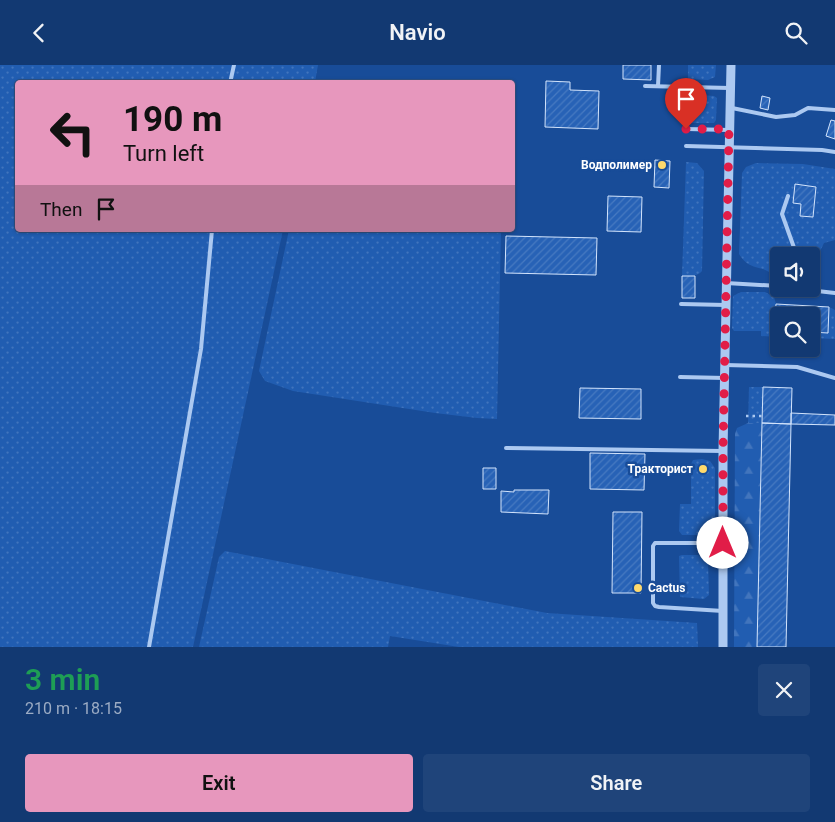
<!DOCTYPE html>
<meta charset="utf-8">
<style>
:root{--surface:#123972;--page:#1f447a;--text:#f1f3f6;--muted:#9cacc4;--line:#315384;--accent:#e797bd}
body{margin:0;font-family:Roboto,sans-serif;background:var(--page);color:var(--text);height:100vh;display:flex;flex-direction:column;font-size:19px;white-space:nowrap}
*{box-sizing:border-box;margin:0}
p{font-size:16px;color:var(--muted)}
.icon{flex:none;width:28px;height:28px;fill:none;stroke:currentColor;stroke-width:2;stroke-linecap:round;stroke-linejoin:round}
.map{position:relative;height:582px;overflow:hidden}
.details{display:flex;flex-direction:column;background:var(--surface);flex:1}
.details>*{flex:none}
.top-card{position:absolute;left:15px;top:15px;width:500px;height:152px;border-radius:5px;box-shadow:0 1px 4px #0004,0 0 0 1px var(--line);background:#e797bd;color:#111;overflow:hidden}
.fabs{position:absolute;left:770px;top:182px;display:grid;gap:10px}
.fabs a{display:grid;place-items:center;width:50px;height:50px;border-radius:5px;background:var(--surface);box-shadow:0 1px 4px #0004,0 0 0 1px var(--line);font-size:25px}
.pin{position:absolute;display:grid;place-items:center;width:42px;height:42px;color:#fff;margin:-51px -21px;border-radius:50% 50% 50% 0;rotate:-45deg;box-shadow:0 0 5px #0007}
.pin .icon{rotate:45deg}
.me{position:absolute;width:55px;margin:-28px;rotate:0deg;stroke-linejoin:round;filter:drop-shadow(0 0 4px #0008)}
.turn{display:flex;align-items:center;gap:18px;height:105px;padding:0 25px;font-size:22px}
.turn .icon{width:65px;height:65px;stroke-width:2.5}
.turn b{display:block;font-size:35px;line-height:42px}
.then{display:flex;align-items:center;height:48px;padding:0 25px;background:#0003;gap:10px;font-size:19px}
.round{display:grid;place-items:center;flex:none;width:52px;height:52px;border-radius:5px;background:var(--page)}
.headline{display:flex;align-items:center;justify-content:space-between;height:85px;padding:0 25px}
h1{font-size:30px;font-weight:600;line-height:38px;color:#1e9e55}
.cta{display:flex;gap:10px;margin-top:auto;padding:10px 25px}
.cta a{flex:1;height:58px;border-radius:5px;background:var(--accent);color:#111;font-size:20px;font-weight:600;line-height:58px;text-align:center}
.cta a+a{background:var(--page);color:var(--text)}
header{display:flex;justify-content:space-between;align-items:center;height:65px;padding:0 25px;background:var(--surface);font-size:22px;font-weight:600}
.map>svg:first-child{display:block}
.grass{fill:url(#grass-dots)}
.forest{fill:url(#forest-firs)}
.building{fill:url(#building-hatch);stroke:#d3e4fc}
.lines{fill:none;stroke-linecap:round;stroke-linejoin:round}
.path{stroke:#acc9f1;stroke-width:2.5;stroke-dasharray:2.5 4;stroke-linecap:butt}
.service{stroke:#acc9f1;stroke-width:4}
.tertiary{stroke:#acc9f1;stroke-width:9}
.route{stroke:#e11d48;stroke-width:9;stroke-dasharray:0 16.2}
.poi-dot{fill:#ffda6c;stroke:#184c98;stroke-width:2}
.labels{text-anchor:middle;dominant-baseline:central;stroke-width:5;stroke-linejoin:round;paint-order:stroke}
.poi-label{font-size:12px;font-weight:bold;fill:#fff;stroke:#184c98;text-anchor:end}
</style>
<header><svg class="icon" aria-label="back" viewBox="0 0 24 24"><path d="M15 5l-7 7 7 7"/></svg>Navio<svg class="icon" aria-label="search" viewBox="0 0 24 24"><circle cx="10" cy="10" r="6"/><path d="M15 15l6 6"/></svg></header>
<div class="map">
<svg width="835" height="582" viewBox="0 0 835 582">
<defs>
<pattern id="grass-dots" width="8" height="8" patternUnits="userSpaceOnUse" patternTransform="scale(1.25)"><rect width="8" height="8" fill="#215db1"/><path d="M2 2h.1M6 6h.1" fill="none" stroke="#4275bd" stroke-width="1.8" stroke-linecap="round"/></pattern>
<pattern id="forest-firs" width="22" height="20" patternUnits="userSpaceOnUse" patternTransform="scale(1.25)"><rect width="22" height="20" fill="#215db1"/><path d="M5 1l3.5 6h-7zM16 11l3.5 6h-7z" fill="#4275bd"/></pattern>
<pattern id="building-hatch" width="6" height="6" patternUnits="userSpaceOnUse" patternTransform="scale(1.25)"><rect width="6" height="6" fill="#2762b6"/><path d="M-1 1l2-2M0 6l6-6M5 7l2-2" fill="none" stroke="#477ac1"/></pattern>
</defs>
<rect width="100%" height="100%" fill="#184c98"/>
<path class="grass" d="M0,0H318L315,17L18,18V165H283L193,582H0Z
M688,0H716L715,12L708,15L688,14Z
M687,29L714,31L717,33L716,55L714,58H687Z
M686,97L697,98L704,106L702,206C697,212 690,211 682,211Z
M756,98L803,99L835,104V175L824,178L811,205V191H779V211C773,209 768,206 763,204C751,201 746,200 739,189L742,108L746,102Z
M289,165H501L497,354L477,353L435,348L293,326L265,316L259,306Z
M741,227H765L774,232L776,239L774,265H779V272L761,271V266H734L732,263L733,231Z
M829,242L835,245V274L811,273V267L828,268Z
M749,322H763L762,358H748Z
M702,394L710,396L715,403V466L711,470H682L679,466L680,439H691V399L693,395Z
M225,486L547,548L697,558L698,582H459L390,571L388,582H199L219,492Z
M682,490H698L708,496L709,530L704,534L680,532L679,491Z"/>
<path class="forest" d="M748,358H762L757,582H734L735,369L737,363Z"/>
<path class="building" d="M623,0H651V15L623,14Z
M546,16L570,17V25L599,26L598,64L545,62Z
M762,31L770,33L768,45L760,43Z
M831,55L835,56V74L826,71Z
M655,95L670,96L669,123L654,122Z
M795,119L816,122L813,152L800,151L801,139L793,138Z
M608,131L642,132L641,167L607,166Z
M506,171L597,173L596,210L505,208Z
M682,211H695V233H682Z
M776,239L829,242L828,268L811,267V251H779V265H774Z
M811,275H816L815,292L794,291V284H811Z
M763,322L792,323L791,359L762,358Z
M580,323L641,324V354L579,353Z
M791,348L835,350V360L791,359Z
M762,358L791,359L786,582H757Z
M590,388L645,389L644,425L590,424Z
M483,403H496V424H483Z
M514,425H549L548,449L501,447V426L514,427Z
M613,447H642L641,528H612Z"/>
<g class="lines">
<path class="path" d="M746,351H762"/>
<path class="service" d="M230,18L234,0
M645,21L730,23
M658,21L659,0
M732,43L776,52L795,50L808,43L835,45
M687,64L729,65
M686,81L822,85L835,87
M788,131L782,149L797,191
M726,218L779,221
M800,224L835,228
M681,239L726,240
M725,300L797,302L835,313
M680,312L725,313
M506,383L723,386
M723,546L659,542L655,541L653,538V481L655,478H723
M149,582L201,284L212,165"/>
<path class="tertiary" d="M723,582V386L731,0"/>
</g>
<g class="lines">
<path class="route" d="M686,64H729L723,386V478"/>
</g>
<g class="poi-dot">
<circle cx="662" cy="100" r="5"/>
<circle cx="703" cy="404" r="5"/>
<circle cx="638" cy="523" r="5"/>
</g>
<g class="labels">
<g class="poi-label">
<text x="652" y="100">Водполимер</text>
<text x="693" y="404">Тракторист</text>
<text x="648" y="523" text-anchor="start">Cactus</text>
</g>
</g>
</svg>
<div class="fabs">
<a><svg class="icon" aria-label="sound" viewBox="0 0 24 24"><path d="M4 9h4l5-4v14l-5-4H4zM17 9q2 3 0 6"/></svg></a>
<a><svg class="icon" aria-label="search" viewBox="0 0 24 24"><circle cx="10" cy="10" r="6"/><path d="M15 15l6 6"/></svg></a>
</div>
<div class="pin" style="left:686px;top:64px;background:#d93025"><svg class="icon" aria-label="arrive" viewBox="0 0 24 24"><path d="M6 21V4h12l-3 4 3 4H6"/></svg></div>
<svg class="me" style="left:723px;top:478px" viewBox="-20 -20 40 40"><circle r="19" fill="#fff"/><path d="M0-13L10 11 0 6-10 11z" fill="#e11d48"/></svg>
<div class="top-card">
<div class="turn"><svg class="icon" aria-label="left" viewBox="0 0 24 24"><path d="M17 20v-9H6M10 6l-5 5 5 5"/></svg><div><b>190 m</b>Turn left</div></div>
<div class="then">Then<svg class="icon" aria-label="arrive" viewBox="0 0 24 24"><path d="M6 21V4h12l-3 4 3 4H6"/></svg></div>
</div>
</div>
<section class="details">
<div class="headline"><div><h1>3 min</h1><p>210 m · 18:15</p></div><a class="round"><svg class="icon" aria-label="close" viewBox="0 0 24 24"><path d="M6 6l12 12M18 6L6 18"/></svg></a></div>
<div class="cta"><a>Exit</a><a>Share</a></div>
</section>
